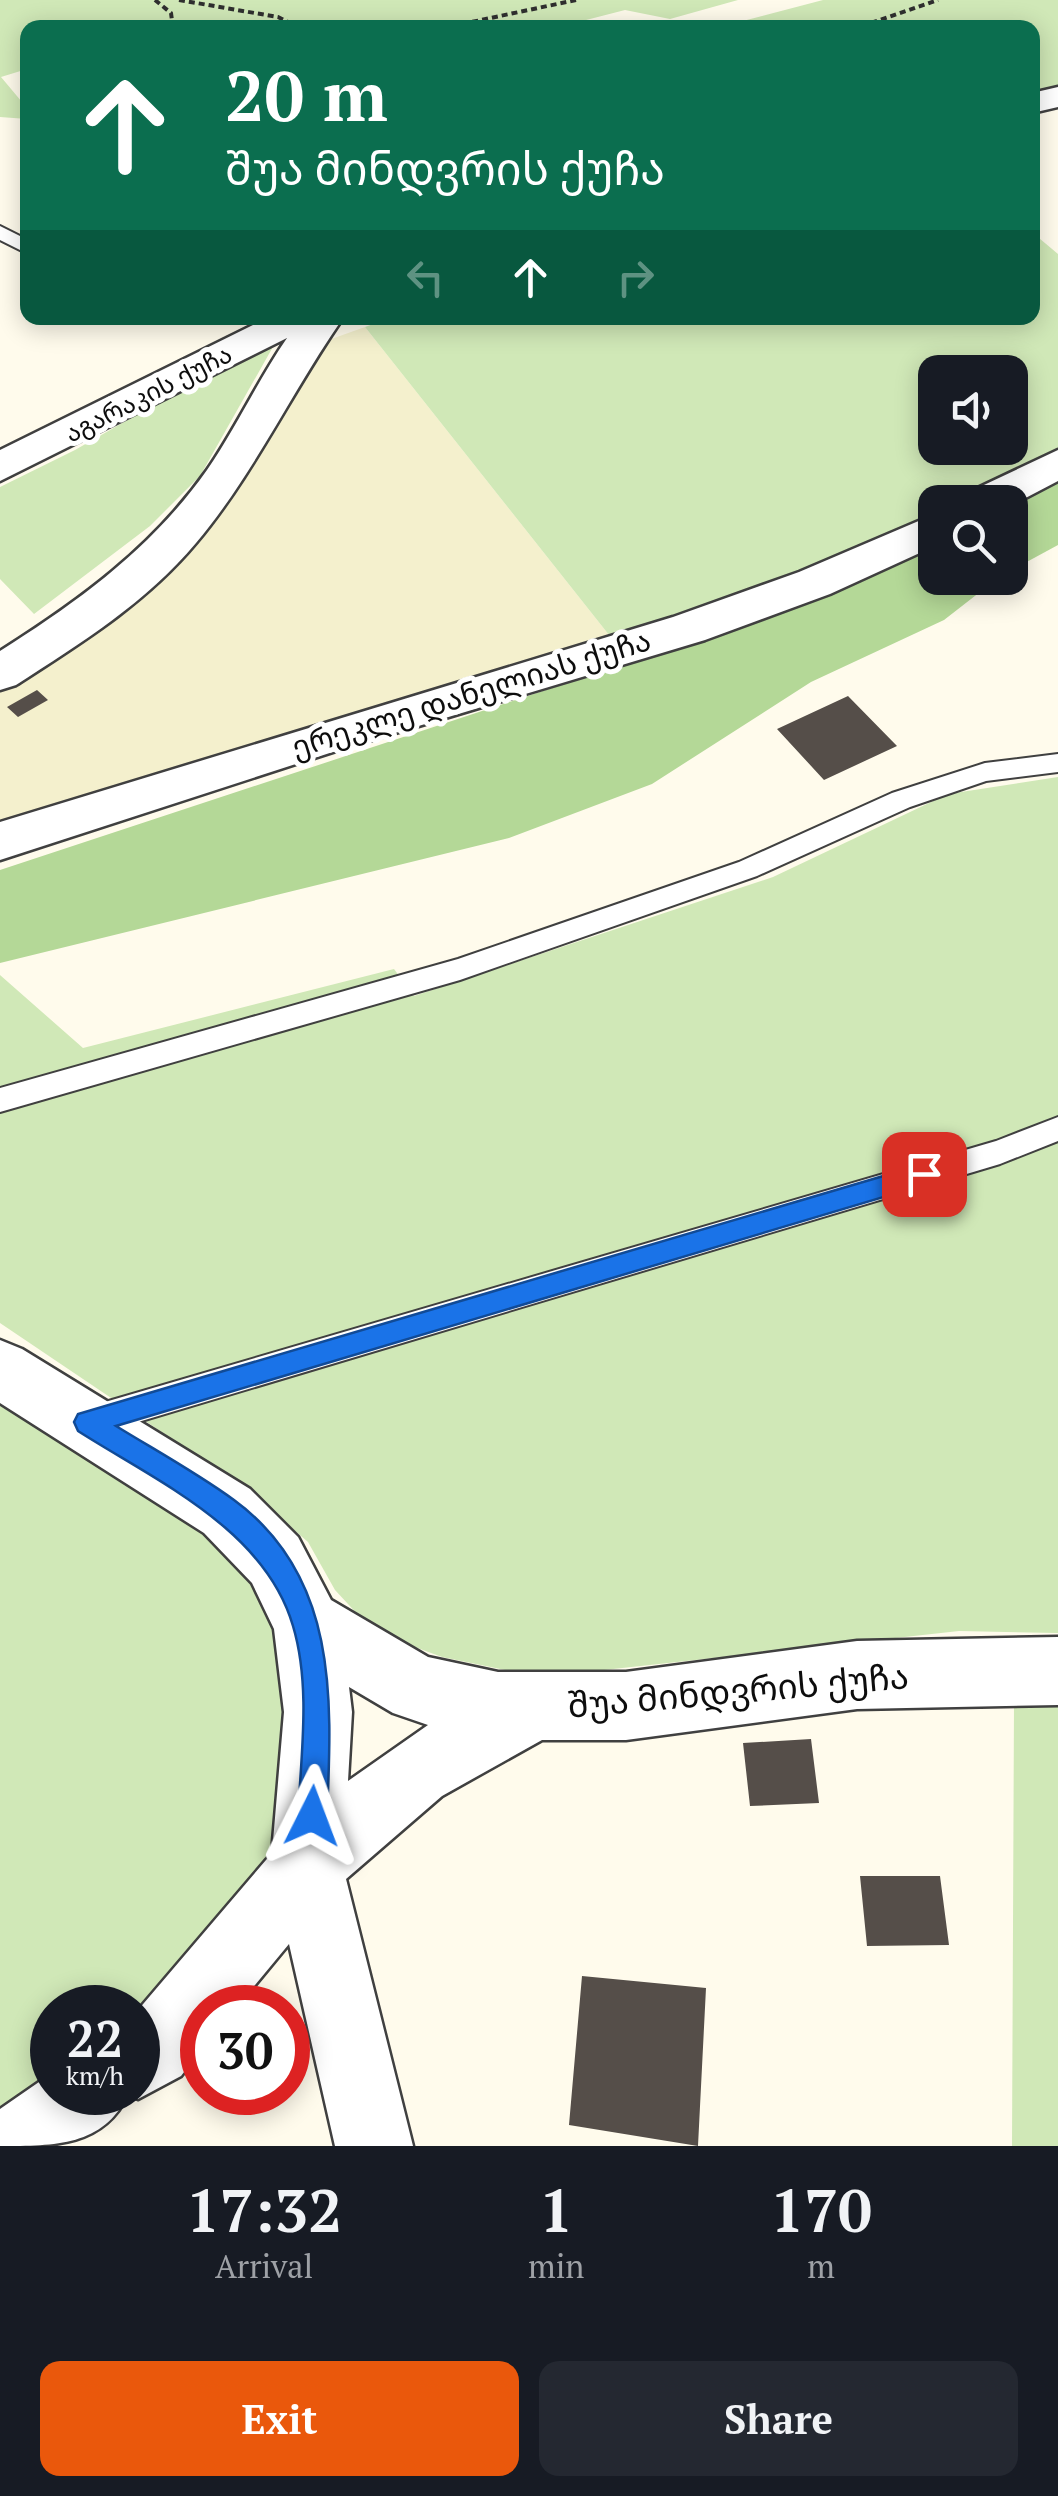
<!DOCTYPE html>
<meta charset="utf-8">
<style>
:root{--surface:#171b24;--page:#242831;--text:#f1f3f6;--muted:#9ea1a6;--accent:#ea580c}
body{margin:0;font-family:"PT Serif","Noto Sans Georgian",serif;background:var(--page);color:var(--text);height:100vh;display:flex;flex-direction:column;font-size:38px;white-space:nowrap}
*{box-sizing:border-box;margin:0}
p{font-size:32px;color:var(--muted)}
.icon{flex:none;width:55px;height:55px;fill:none;stroke:currentColor;stroke-width:2;stroke-linecap:round;stroke-linejoin:round}
.map{position:relative;height:2146px;overflow:hidden}
.side{display:flex;flex-direction:column;background:var(--surface);flex:1}
.side>*{flex:none}
.banner{position:absolute;left:20px;top:20px;width:1020px;height:305px;border-radius:20px;box-shadow:0 5px 25px #0003;background:#0b6e4f;color:#fff;overflow:hidden}
.fabs{position:absolute;left:918px;top:355px;display:grid;gap:20px}
.fabs a{display:grid;place-items:center;width:110px;height:110px;border-radius:20px;background:var(--surface);box-shadow:0 5px 25px #0003;font-size:50px}
.speed{position:absolute;left:30px;top:1985px;display:flex;gap:20px;font-size:50px;font-weight:700;text-align:center}
.speed>*{display:grid;place-content:center;width:130px;height:130px;border-radius:50%;background:var(--surface);box-shadow:0 5px 25px #0003;line-height:1}
.speed small{font-size:25px;font-weight:400}
.speed .limit{border:15px solid #d22;background:#fff;color:#111}
.pin{position:absolute;display:grid;place-items:center;width:85px;height:85px;color:#fff;margin:-42px;border-radius:20px;box-shadow:0 5px 15px #0006}
.me{position:absolute;width:110px;margin:-55px;rotate:3deg;stroke-linejoin:round;filter:drop-shadow(0 0 8px #0008)}
.turn{display:flex;align-items:center;gap:35px;height:210px;padding:0 40px;font-size:45px}
.turn .icon{width:130px;height:130px;stroke-width:2.5}
.turn b{display:block;font-size:70px;line-height:85px}
.lanes{display:flex;align-items:center;height:95px;padding:0 40px;background:#0003;justify-content:center;gap:50px;direction:ltr}
.lanes .off{opacity:.35}
.eta{display:flex;justify-content:space-evenly;align-items:center;height:170px;text-align:center}
.eta b{font-size:60px;font-weight:600;line-height:70px}
.action{display:flex;gap:20px;margin-top:auto;padding:20px 40px}
.action a{flex:1;height:115px;border-radius:20px;background:var(--accent);color:#fff;font-size:40px;font-weight:600;line-height:115px;text-align:center}
.action a+a{background:var(--page);color:var(--text)}
.map>svg:first-child{display:block}
.farmland{fill:#f4f0cd}
.green{fill:#d0e8b7;fill-rule:evenodd}
.forest{fill:#b4d897}
.building{fill:#554e49}
.lines{fill:none;stroke-linecap:round;stroke-linejoin:round}
.service-casing{stroke:#404040;stroke-width:4}
.minor-casing{stroke:#404040;stroke-width:5}
.path{stroke:#2f2f2f;stroke-width:4;stroke-dasharray:6 4;stroke-linecap:butt}
.service{fill:#fff;fill-rule:evenodd}
.minor{fill:#fff;fill-rule:evenodd}
.route{fill:#1a73e8;stroke:#114b97;stroke-width:2.5}
.labels{text-anchor:middle;dominant-baseline:central;stroke-width:10;stroke-linejoin:round;paint-order:stroke}
.far-street-label{font-size:25px;fill:#0d0d0d;stroke:#fff}
.street-label{font-size:30px;fill:#0d0d0d;stroke:#fff}
.near-street-label{font-size:35px;fill:#0d0d0d;stroke:#fff}
</style>
<div class="map">
<svg width="1058" height="2146" viewBox="0 0 1058 2146">
<rect width="100%" height="100%" fill="#fffbec"/>
<path class="farmland" d="M365,327L613,640L0,820V688L108,619L189,553L323,342Z"/>
<path class="green" d="M0,0H738L670,19L625,10L555,28H28L27,69L1,77L27,108V119L0,117Z
M823,0H1058V88L1033,94L1032,28H716Z
M1033,233L1058,254V449L954,502H935V512C833,564 723,608 613,640L365,327L390,318H1032ZM935,372H1010V448H935Z
M273,337L274,345L200,476L150,526L34,614L0,579V487L75,450Z
M1058,777V1633L959,1631L540,1677L442,1657L374,1632L335,1590L308,1542L249,1491L0,1323V975L83,1048L394,969L414,996L773,877L948,794Z
M0,1394L244,1557L271,1607L285,1675L291,1785L268,1883L220,1955L138,2026V2008H52V2089L0,2125Z
M1014,1703L1058,1704V2146H1012Z"/>
<path class="forest" d="M1058,479V545L1010,571V503Z
M935,541V578H998L944,620L811,682L652,784L509,838L0,963V870L640,659Z"/>
<path class="building" d="M37,690L48,700L18,717L7,707Z
M848,696L897,746L824,780L777,729Z
M811,1739L819,1803L750,1806L743,1743Z
M860,1876H940L949,1945L867,1946Z
M582,1976L706,1988L698,2146L569,2125Z"/>
<g class="lines">
<g class="service-casing">
<path id="service" d="M0,226L28,240V254L0,240Z
M1058,754V772L986,781L910,807L757,876L460,980L0,1112V1088L458,959L739,862L892,793L985,763Z
M1058,1117V1141L1000,1164L88,1437L77,1432L72,1422L77,1412L88,1407L996,1141Z"/>
</g>
<g class="minor-casing">
<path id="minor" d="M1058,87V107L1032,113V93Z
M267,318H343C292,391 254,474 196,543C146,603 81,643 16,685L0,690V651C79,601 152,548 207,470C236,428 258,380 287,338L0,481V450Z
M1058,450V481L1010,506V502H963L969,492Z
M935,514V546L830,594L705,640L342,749L0,860V822L673,617L799,572Z
M0,1340L22,1349L250,1489L298,1537L331,1600L428,1657L498,1672H626L857,1641L1058,1637V1705L857,1709L626,1740H542L442,1796L346,1879L413,2146H335L289,1944L236,2008H202V2049L181,2076L138,2099L128,2095C103,2146 56,2146 0,2146V2109L52,2073V2092H138V2010L272,1853L284,1712L274,1629L252,1583L204,1533L0,1403ZM349,1687L393,1713L428,1725L348,1781L352,1712Z"/>
</g>
<path class="path" d="M155,0L171,13L173,28
M179,0L278,17L300,28
M862,26L938,0
M443,28L576,0"/>
<use href="#service" class="service"/>
<use href="#minor" class="minor"/>
</g>
<path class="route" d="M924,1164L936,1174L924,1185L116,1426C155,1450 197,1473 234,1500C339,1577 332,1700 327,1816L323,1827L312,1831L302,1827L298,1816C301,1755 311,1686 293,1626C265,1529 156,1481 78,1431L74,1422L78,1414Z"/>
<g class="labels">
<g class="far-street-label">
<text transform="translate(148 393) rotate(-27)">აგარაკის ქუჩა</text>
</g>
<g class="street-label">
<text transform="translate(471 693) rotate(-17)">ერეკლე დანელიას ქუჩა</text>
</g>
<g class="near-street-label">
<text transform="translate(738 1690) rotate(-5)">შუა მინდვრის ქუჩა</text>
</g>
</g>
</svg>
<div class="fabs">
<a><svg class="icon" aria-label="sound" viewBox="0 0 24 24"><path d="M4 9h4l5-4v14l-5-4H4zM17 9q2 3 0 6"/></svg></a>
<a><svg class="icon" aria-label="search" viewBox="0 0 24 24"><circle cx="10" cy="10" r="6"/><path d="M15 15l6 6"/></svg></a>
</div>
<div class="speed"><div>22<small>km/h</small></div><div class="limit">30</div></div>
<div class="pin" style="left:924px;top:1174px;background:#d93025"><svg class="icon" aria-label="arrive" viewBox="0 0 24 24"><path d="M6 21V4h12l-3 4 3 4H6"/></svg></div>
<svg class="me" style="left:312px;top:1816px" viewBox="-20 -20 40 40"><path d="M0-17L14 15 0 8-14 15z" fill="#1a73e8" stroke="#fff" stroke-width="4"/></svg>
<div class="banner">
<div class="turn"><svg class="icon" aria-label="ahead" viewBox="0 0 24 24"><path d="M12 20V5M6 11l6-6 6 6"/></svg><div><b>20 m</b>შუა მინდვრის ქუჩა</div></div>
<div class="lanes"><svg class="icon off" aria-label="left" viewBox="0 0 24 24"><path d="M17 20v-9H6M10 6l-5 5 5 5"/></svg><svg class="icon" aria-label="ahead" viewBox="0 0 24 24"><path d="M12 20V5M6 11l6-6 6 6"/></svg><svg class="icon off" aria-label="right" viewBox="0 0 24 24"><path d="M7 20v-9h11M14 6l5 5-5 5"/></svg></div>
</div>
</div>
<section class="side">
<div class="eta">
<div><b>17:32</b><p>Arrival</p></div>
<div><b>1</b><p>min</p></div>
<div><b>170</b><p>m</p></div>
</div>
<div class="action"><a>Exit</a><a>Share</a></div>
</section>
